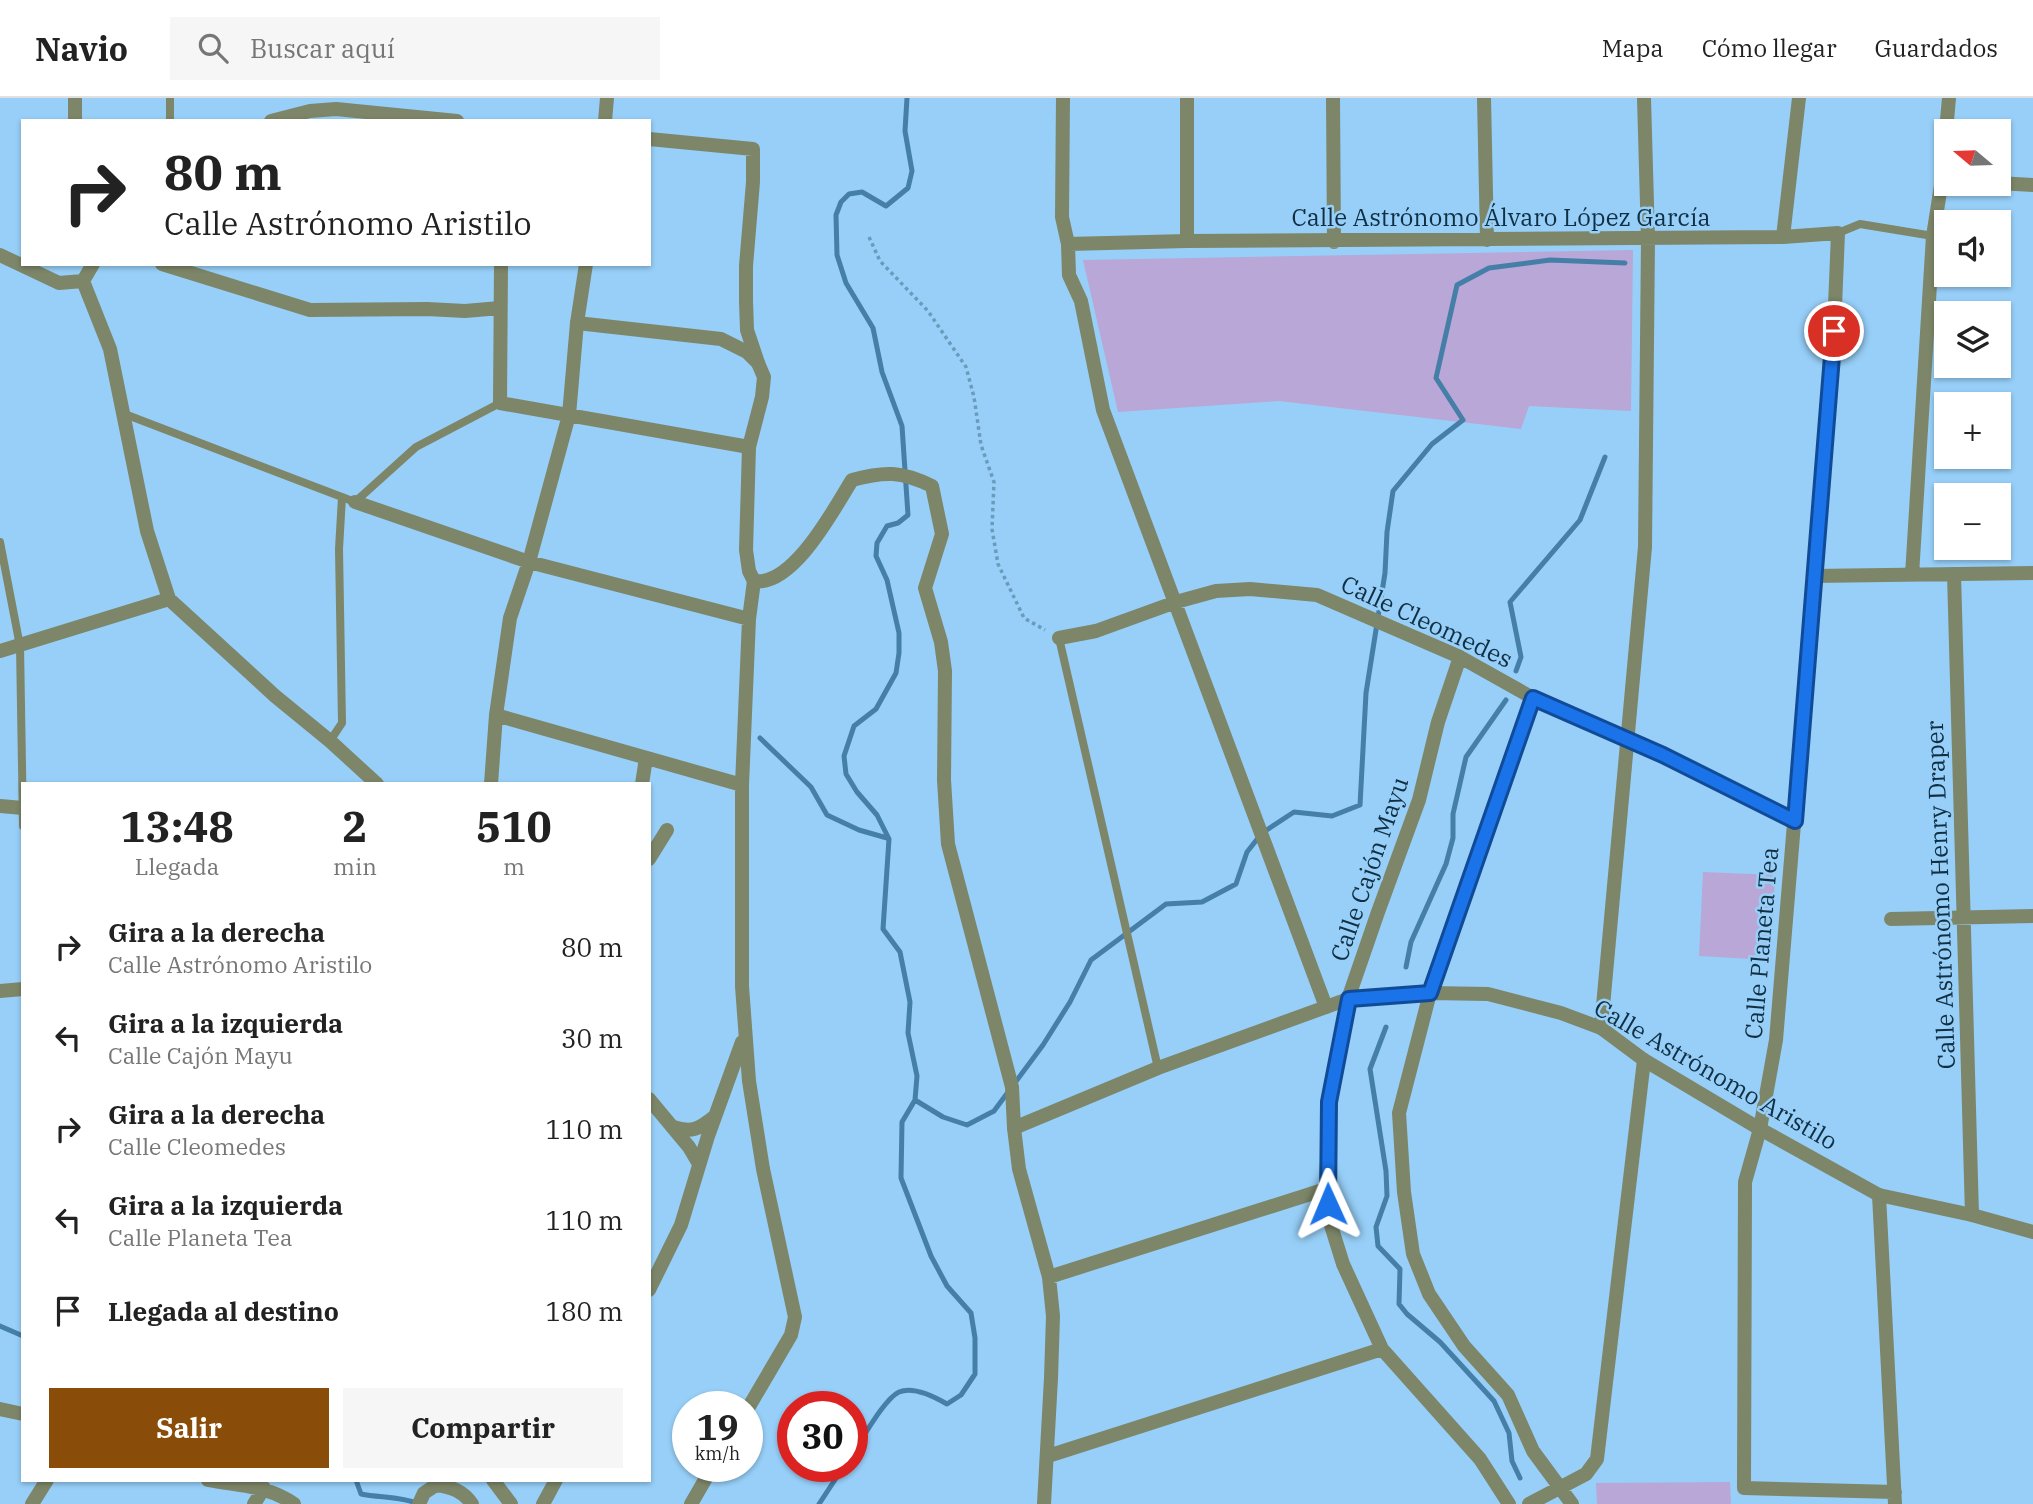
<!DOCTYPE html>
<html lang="es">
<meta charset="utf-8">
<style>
:root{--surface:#fff;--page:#f6f6f6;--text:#222;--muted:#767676;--line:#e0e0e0;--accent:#894d09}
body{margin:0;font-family:"IBM Plex Serif",serif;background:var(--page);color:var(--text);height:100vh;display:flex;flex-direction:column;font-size:26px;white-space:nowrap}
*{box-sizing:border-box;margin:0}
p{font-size:23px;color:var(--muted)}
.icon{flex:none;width:38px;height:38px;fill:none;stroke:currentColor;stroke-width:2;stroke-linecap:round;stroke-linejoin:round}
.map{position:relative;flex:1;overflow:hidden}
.details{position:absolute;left:21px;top:684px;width:630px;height:700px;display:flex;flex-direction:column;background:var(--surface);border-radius:0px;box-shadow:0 2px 5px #0004}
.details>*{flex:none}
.top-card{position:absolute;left:21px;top:21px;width:630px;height:147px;border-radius:0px;box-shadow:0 2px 5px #0004;background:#fff;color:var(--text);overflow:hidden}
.needle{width:46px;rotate:289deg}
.buttons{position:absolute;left:1934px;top:21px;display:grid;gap:14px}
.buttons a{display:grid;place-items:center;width:77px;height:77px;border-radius:0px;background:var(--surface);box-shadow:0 2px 5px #0004;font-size:35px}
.speed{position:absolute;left:672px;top:1293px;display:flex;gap:14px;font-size:35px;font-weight:700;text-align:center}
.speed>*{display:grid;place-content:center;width:91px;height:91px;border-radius:50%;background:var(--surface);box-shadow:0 2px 5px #0004;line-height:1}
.speed small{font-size:18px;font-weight:400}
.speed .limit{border:10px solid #d22;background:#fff;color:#111}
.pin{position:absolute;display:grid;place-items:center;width:60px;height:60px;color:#fff;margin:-30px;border:4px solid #fff;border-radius:50%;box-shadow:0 2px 7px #0007}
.me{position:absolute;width:77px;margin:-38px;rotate:359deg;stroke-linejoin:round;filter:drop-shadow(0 0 5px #0008)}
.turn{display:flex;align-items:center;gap:24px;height:147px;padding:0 28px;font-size:32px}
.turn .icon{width:91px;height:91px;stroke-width:2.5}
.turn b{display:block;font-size:49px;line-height:60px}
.eta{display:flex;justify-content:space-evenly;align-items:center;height:119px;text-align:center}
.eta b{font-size:42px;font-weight:800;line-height:49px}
.action{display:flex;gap:14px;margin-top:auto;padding:14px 28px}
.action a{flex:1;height:80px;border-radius:0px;background:var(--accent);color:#fff;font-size:28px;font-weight:800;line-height:80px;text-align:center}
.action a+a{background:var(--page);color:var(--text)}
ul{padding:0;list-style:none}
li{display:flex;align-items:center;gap:21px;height:91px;padding:0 28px}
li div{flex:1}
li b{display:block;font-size:26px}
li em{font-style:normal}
header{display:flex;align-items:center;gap:42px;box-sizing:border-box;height:98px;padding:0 35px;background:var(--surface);border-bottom:2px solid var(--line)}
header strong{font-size:33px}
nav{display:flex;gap:38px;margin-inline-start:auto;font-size:24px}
.search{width:490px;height:63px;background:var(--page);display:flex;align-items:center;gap:18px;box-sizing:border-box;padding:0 24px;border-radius:0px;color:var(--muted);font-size:26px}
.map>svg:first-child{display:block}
.green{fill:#b8a7d7}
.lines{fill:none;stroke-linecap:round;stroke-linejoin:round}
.stream{stroke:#457ea7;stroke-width:5}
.path{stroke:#6a9abc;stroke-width:3.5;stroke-dasharray:3.5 3.5;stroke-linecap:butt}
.service{stroke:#7d8668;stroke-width:8}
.minor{stroke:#7d8668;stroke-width:14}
.tertiary{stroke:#7d8668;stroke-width:14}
.route-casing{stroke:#114b97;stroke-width:18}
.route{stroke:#1a73e8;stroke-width:12}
.labels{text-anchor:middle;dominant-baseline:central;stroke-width:5;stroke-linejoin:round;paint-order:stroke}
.street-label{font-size:24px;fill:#112f43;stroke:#97cff8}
</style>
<header>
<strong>Navio</strong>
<div class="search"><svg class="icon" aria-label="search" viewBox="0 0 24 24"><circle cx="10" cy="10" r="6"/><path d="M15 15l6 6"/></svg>Buscar aquí</div>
<nav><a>Mapa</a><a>Cómo llegar</a><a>Guardados</a></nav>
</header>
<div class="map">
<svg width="2033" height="1406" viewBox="0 0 2033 1406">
<rect width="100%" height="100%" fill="#97cff8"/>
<path class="green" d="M1633,152L1631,313L1529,308L1521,331L1279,303L1118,314L1083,162Z
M1703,774L1775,777L1771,862L1699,858Z
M1730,1384L1731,1406H1597L1596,1385Z"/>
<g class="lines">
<path class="stream" d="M1516,573L1521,559L1510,504L1580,422L1605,359
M760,640L811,689L827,717L859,732L887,740
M1406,869L1411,844L1446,766L1453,740V716L1466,659L1506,602
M1386,929L1370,971L1386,1073L1387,1098L1376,1129L1378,1148L1400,1171L1399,1206L1407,1216L1440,1244L1494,1303L1509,1335L1512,1363L1520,1380
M915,1002L943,1019L967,1027L994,1013L1043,947L1070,904L1091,862L1166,806L1202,804L1236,786L1247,754L1262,735L1294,714L1332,718L1360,707L1366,595L1385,475L1387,434L1393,393L1432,346L1463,322L1436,280L1457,187L1489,170L1550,162L1625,165
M0,1228L23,1238
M852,1356C862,1342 884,1301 899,1294C913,1288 935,1299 947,1306L961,1297L975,1276V1240L971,1215L947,1188L931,1158L901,1080L902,1024L915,1002L917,978L908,935L910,904L900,854L883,831L889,741L877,717L857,694L846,676L844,658L854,628L876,611L896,575L899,555V535L887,482L876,458L877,445L887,428L898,425L908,417L902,328L882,274L873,230L846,185L837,157L836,117L841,104L849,96L862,94L886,108L908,90L912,73L905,33L907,0
M356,1382L361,1396C380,1400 400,1398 419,1406
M819,1406L844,1368"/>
<path class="path" d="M869,139L880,163L928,213L966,269L974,299L981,347L994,384L992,431L998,466L1024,520L1045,532"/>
<path class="service" d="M170,0V23
M1838,135L1860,126L1933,138
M122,315L355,404L416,349L500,305
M0,444L20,548L23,728
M1059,540L1158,970
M330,643L342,625L339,451L342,399"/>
<path class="minor" d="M75,0V23
M1063,0L1062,119L1068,146L1069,177L1081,203L1103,312L1326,909
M1333,0L1334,144
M1484,0L1487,142
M271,23L310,13L336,11L457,23
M1946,33L1949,0
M649,41L753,51V84L746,168V203L747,232L758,265
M1998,85L2033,87
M1783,139L1799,0
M1187,143V0
M1068,146L1187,143L1783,139L1838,135L1833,257L1776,942L1760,1031L1745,1084L1744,1390L1895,1394
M0,157L59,185L83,183L110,251L147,433L169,501L275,598L330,643L377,686
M162,166L310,212L427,211L465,213L500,210
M501,166L500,305L749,349
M83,183L93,166
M355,404L529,464L749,521
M1954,476L1972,1117
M1912,477L1933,138L1942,81L1946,38
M1813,478L2033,475
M1059,540L1096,533L1176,504L1216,493L1250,491L1317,497L1460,559L1533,600L1663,658L1795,723
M0,553L169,501
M1460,559L1438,624L1419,702L1378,814L1348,901L1329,1004L1326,1091L1329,1121L1343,1166L1382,1251L1480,1361L1509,1406
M1533,600L1430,895L1399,1015L1404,1094L1413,1156L1429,1196L1464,1248L1508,1297L1533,1353L1572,1406
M496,617L742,687
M491,686L496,617L510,520L529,464L569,317L577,225
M642,686L646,660
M0,708L23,710
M649,761L667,732
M1891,821L2033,818
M0,893L23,891
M1601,930L1645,449L1648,141L1644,0
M649,1001L689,1049L699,1066
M673,1029C692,1035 699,1031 714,1019
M1014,1030L1019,1071L1049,1179L1053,1218L1051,1280L1044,1406
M1879,1097L1895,1406
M1049,1179L1326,1091
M649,1192L681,1127L708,1038L742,944
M0,1311L23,1316
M747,1312L791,1237L795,1219L763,1071L749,983L742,888V687L749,521L754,483
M1048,1358L1382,1251
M208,1382C238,1388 268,1387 294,1406
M493,1382L511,1406
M32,1406L47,1382
M254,1406L264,1390
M419,1406L424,1395L436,1387C452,1389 463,1393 472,1406
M543,1406L556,1382
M691,1406L713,1368
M1529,1406L1586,1376L1597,1361L1644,962"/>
<path class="tertiary" d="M605,23L607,0
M586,166L577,225L721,241L747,254L758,265L764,279L762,299L749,349L746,452L749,473L754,483C793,489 834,411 852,382C885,373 901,373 932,388L942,436L925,490L941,544L945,573L944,682L948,746L1012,989L1014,1030L1158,970L1348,901L1430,895L1488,896L1561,915L1601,930L1644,962L1760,1031L1879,1097L1972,1117L2033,1134"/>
</g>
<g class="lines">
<g class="route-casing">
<path id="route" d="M1328,1106L1329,1004L1349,901L1430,895L1533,600L1663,657L1795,723L1834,233"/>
</g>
<use href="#route" class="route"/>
</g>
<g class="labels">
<g class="street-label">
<text x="1501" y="119">Calle Astrónomo Álvaro López García</text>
<text transform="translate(1427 523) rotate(25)">Calle Cleomedes</text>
<text transform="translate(1369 771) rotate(-71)">Calle Cajón Mayu</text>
<text transform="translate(1940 797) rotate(-92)">Calle Astrónomo Henry Draper</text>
<text transform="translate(1761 845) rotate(-85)">Calle Planeta Tea</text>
<text transform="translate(1716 976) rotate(30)">Calle Astrónomo Aristilo</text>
</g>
</g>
</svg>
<div class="buttons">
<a><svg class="needle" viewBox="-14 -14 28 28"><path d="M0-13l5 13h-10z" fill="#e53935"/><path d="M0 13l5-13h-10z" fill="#767676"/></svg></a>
<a><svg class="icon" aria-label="sound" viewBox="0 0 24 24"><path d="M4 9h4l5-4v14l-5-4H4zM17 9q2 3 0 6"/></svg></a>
<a><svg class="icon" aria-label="layers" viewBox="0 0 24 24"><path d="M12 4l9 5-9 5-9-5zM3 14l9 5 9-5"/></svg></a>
<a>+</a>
<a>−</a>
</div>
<div class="speed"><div>19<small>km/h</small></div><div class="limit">30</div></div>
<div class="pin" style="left:1834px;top:233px;background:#d93025"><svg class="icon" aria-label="arrive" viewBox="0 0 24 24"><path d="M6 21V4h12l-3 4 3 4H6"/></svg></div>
<svg class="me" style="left:1328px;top:1106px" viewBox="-20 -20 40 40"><path d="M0-17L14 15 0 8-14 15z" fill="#1a73e8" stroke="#fff" stroke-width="4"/></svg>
<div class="top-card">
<div class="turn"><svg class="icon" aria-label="right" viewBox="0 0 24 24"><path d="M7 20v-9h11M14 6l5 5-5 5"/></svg><div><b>80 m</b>Calle Astrónomo Aristilo</div></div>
</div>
<section class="details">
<div class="eta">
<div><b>13:48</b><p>Llegada</p></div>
<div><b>2</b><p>min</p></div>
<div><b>510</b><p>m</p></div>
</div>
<ul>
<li><svg class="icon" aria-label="right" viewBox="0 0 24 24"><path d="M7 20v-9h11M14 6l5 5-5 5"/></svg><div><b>Gira a la derecha</b><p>Calle Astrónomo Aristilo</p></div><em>80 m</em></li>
<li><svg class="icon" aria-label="left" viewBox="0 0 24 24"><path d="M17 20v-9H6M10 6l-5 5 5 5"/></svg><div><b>Gira a la izquierda</b><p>Calle Cajón Mayu</p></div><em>30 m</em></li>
<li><svg class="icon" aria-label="right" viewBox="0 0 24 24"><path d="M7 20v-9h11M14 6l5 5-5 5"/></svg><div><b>Gira a la derecha</b><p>Calle Cleomedes</p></div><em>110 m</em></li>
<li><svg class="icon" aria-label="left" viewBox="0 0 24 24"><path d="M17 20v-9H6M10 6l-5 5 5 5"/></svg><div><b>Gira a la izquierda</b><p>Calle Planeta Tea</p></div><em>110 m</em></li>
<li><svg class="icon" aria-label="arrive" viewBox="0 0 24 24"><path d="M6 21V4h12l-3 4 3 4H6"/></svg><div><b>Llegada al destino</b></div><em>180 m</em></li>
</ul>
<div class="action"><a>Salir</a><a>Compartir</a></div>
</section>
</div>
